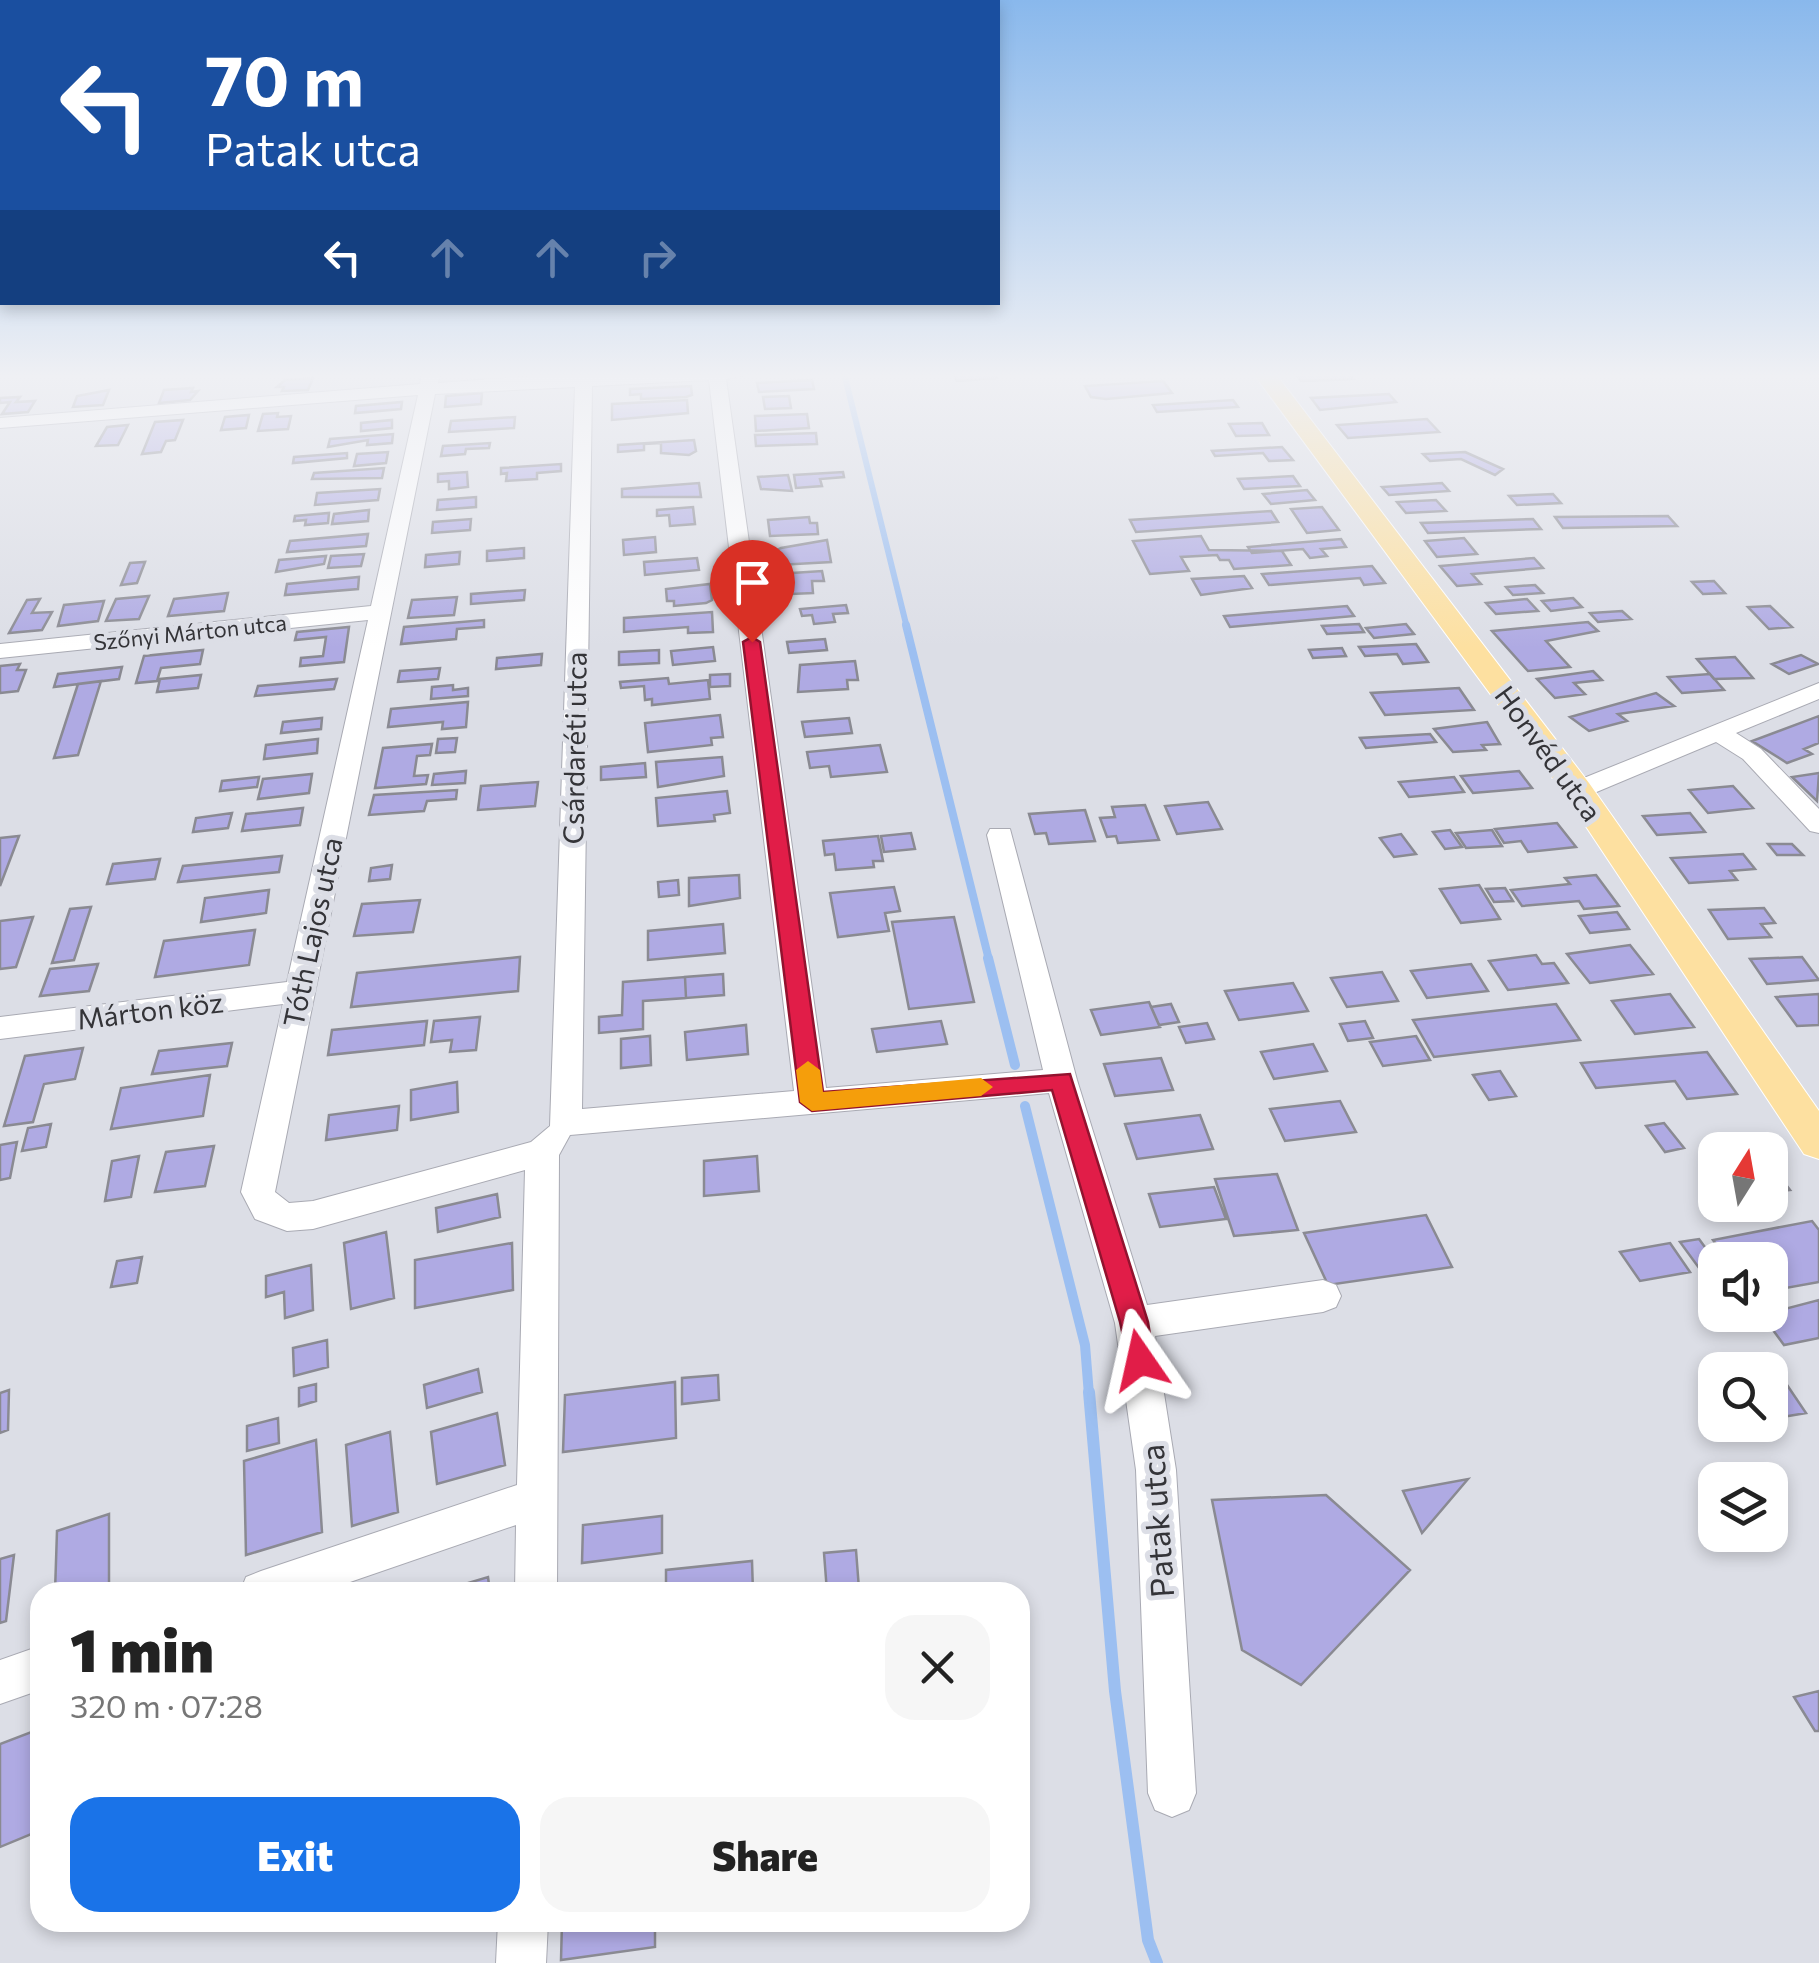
<!DOCTYPE html>
<meta charset="utf-8">
<style>
:root{--surface:#fff;--page:#f6f6f6;--text:#222;--muted:#767676;--accent:#1a73e8}
body{margin:0;font-family:Commissioner,sans-serif;background:var(--page);color:var(--text);height:100vh;display:flex;flex-direction:column;font-size:38px;white-space:nowrap}
*{box-sizing:border-box;margin:0}
p{font-size:32px;color:var(--muted)}
.icon{flex:none;width:55px;height:55px;fill:none;stroke:currentColor;stroke-width:2;stroke-linecap:round;stroke-linejoin:round}
.map{position:relative;flex:1;overflow:hidden}
.panel{position:absolute;left:30px;top:1582px;width:1000px;height:350px;display:flex;flex-direction:column;background:var(--surface);border-radius:30px;box-shadow:0 5px 15px #0003}
.panel>*{flex:none}
.top-card{position:absolute;left:0px;top:0px;width:1000px;height:305px;box-shadow:0 5px 15px #0003;background:#1a4fa0;color:#fff;overflow:hidden}
.needle{width:65px;rotate:11deg}
.tools{position:absolute;left:1698px;top:1132px;display:grid;gap:20px}
.tools a{display:grid;place-items:center;width:90px;height:90px;border-radius:20px;background:var(--surface);box-shadow:0 5px 15px #0003;font-size:50px}
.pin{position:absolute;display:grid;place-items:center;width:85px;height:85px;color:#fff;margin:-102px -42px;border-radius:50% 50% 50% 0;rotate:-45deg;box-shadow:0 0 10px #0007}
.pin .icon{rotate:45deg}
.me{position:absolute;width:110px;margin:-55px;rotate:349deg;stroke-linejoin:round;filter:drop-shadow(0 0 8px #0008)}
.turn{display:flex;align-items:center;gap:35px;height:210px;padding:0 40px;font-size:45px}
.turn .icon{width:130px;height:130px;stroke-width:2.5}
.turn b{display:block;font-size:70px;line-height:85px}
.lanes{display:flex;align-items:center;height:95px;padding:0 40px;background:#0003;justify-content:center;gap:50px;direction:ltr}
.lanes .off{opacity:.35}
.round{display:grid;place-items:center;flex:none;width:105px;height:105px;border-radius:30px;background:var(--page)}
.headline{display:flex;align-items:center;justify-content:space-between;height:170px;padding:0 40px}
h1{font-size:60px;font-weight:800;line-height:75px}
.button{display:flex;gap:20px;margin-top:auto;padding:20px 40px}
.button a{flex:1;height:115px;border-radius:30px;background:var(--accent);color:#fff;font-size:40px;font-weight:800;line-height:115px;text-align:center}
.button a+a{background:var(--page);color:var(--text)}
.map>svg:first-child{display:block}
.lines{fill:none;stroke-linecap:round;stroke-linejoin:round}
.stream-far3{stroke:#9cbff1;stroke-width:6}
.stream-far2{stroke:#9cbff1;stroke-width:8}
.stream-far1{stroke:#9cbff1;stroke-width:10}
.stream{stroke:#9cbff1;stroke-width:12}
.building{fill:#afaae3;stroke:#8a8a92;stroke-width:2.5}
.minor-casing{stroke:#a9aab3;stroke-width:2}
.major-casing{stroke:#fff;stroke-width:2}
.minor{fill:#fff;fill-rule:evenodd}
.major{fill:#fde0a0;fill-rule:evenodd}
.route{fill:#e11d48;stroke:#92132f;stroke-width:2.5}
.slow{fill:#f59e0b}
.labels{text-anchor:middle;dominant-baseline:central;stroke-width:10;stroke-linejoin:round;paint-order:stroke}
.far-street-label{font-size:22px;fill:#343438;stroke:#dcdee6}
.street-label{font-size:28px;fill:#343438;stroke:#dcdee6}
.near-street-label{font-size:32px;fill:#343438;stroke:#dcdee6}
</style>
<div class="map">
<svg width="1819" height="1963" viewBox="0 0 1819 1963">
<rect width="100%" height="100%" fill="#dcdee6"/>
<g class="lines">
<path class="stream-far3" d="M844,373L907,628"/>
<path class="stream-far2" d="M906,625L989,960"/>
<path class="stream-far1" d="M988,958L1015,1065
M1025,1106L1085,1345L1089,1395"/>
<path class="stream" d="M1089,1392L1115,1691L1148,1940L1157,1963"/>
</g>
<path class="building" d="M994,373L997,378L957,381L953,374Z
M1295,373H1348L1353,379L1301,381Z
M313,378L308,390L282,391L284,387H277L285,380Z
M812,380L814,389L759,392L757,383Z
M1163,381L1172,393L1106,399L1091,397L1085,386Z
M691,386L692,395L686,397L641,399V394L630,395V389Z
M193,388L191,392L198,391L190,400L159,403L164,390Z
M109,390L103,405L73,407L77,396Z
M482,393L481,404L445,407L446,396Z
M1389,394L1396,402L1320,410L1311,398Z
M789,396L791,408L765,409L763,397Z
M20,397L16,402L35,401L28,412L2,414L10,402L0,403V398Z
M687,400L688,413L612,420V404Z
M1233,400L1238,407L1157,412L1153,405Z
M402,402L401,409L355,413L356,406Z
M278,413L277,417L291,416L288,429L258,431L263,414Z
M807,414L809,428L756,431L755,416Z
M249,415L246,428L221,430L225,417Z
M515,417L514,428L449,432L451,421Z
M1427,419L1439,432L1348,438L1337,425Z
M183,420L175,440L166,441L161,452L142,454L155,422Z
M392,420V428L361,431V423Z
M1262,423L1269,435L1236,436L1229,424Z
M128,425L118,445L96,446L107,427Z
M816,433L817,444L756,446L755,435Z
M393,434L392,443L367,445L368,440L328,447L330,439Z
M694,440L696,451L689,455L661,453V443L644,444V450L618,452V445Z
M490,443L489,448L466,449L465,454L441,456L443,446Z
M1282,447L1293,460L1269,461L1263,453L1215,456L1212,451Z
M388,452L386,463L354,466L357,454Z
M1465,452L1503,469L1495,475L1461,459L1430,461L1423,454Z
M347,453V458L293,463L294,457Z
M561,464V471L537,473V479L506,481L507,473L501,474V468Z
M384,468L382,478L312,479L314,473Z
M467,472L468,487L449,489V481L438,482V474Z
M843,472L844,477L820,479L822,486L796,488L794,475Z
M788,475L792,491L761,489L758,477Z
M1293,476L1300,486L1244,489L1238,479Z
M699,483L701,497H622V489Z
M1442,483L1449,491L1389,495L1382,487Z
M380,489L378,500L315,505L317,493Z
M1307,490L1315,500L1271,504L1263,494Z
M1553,494L1561,503L1517,505L1509,496Z
M476,497V507L437,510L438,500Z
M1436,500L1446,511L1406,513L1397,502Z
M693,507L695,524L670,526L669,515L657,516V510Z
M1322,507L1339,530L1307,533L1291,509Z
M369,510L368,521L332,524L334,514Z
M1271,511L1278,522L1136,532L1130,520Z
M329,513L328,523L305,525L306,520L294,521L295,516Z
M1668,516L1677,526L1563,528L1555,517Z
M809,517L810,523H817L818,534L770,536L768,520Z
M471,519L470,530L432,533L433,522Z
M1533,519L1541,529L1428,533L1421,523Z
M368,534L366,546L287,552L290,541Z
M1201,536L1209,550L1282,551L1291,565L1234,569L1229,560H1220L1217,555L1181,557L1189,571L1150,574L1133,541Z
M655,537L656,552L624,555L623,540Z
M1464,538L1477,554L1437,557L1425,541Z
M1341,539L1346,547L1321,549L1327,556L1310,558L1303,549L1252,553L1248,547Z
M827,540L831,562L778,565L775,551L781,548Z
M524,548V558L487,561V551Z
M460,552L459,564L425,567L426,555Z
M364,554L361,566L328,568L331,556Z
M326,556L324,564L276,572L279,560Z
M697,558L699,570L645,575L644,562Z
M1534,558L1543,568L1472,574L1481,584L1457,586L1440,566Z
M145,562L137,583L121,585L130,563Z
M1372,566L1385,583L1364,585L1360,578L1269,585L1262,574Z
M822,571L824,581H812L813,593L791,594L790,582H778L777,574Z
M1244,576L1252,588L1201,595L1192,579Z
M359,577L358,589L285,595L287,584Z
M1714,581L1725,593L1703,594L1692,582Z
M710,584L712,600L706,603L674,606V601H667L666,589Z
M1535,585L1543,593L1513,595L1506,587Z
M525,590L524,600L471,604V594Z
M228,593L224,611L168,616L174,599Z
M149,596L139,619L106,621L116,599Z
M457,597L454,615L408,618L412,600Z
M1573,598L1582,607L1551,611L1542,601Z
M40,599L32,613L52,612L42,630L9,633L27,600Z
M1527,599L1538,611L1496,614L1486,603Z
M104,601L98,621L58,626L64,605Z
M846,605L848,613L833,614L835,622L814,624L812,615L802,616L800,609Z
M1347,606L1354,616L1230,627L1224,616Z
M1770,606L1792,627L1769,629L1748,607Z
M1622,611L1631,619L1598,622L1590,613Z
M712,612L713,632L688,633V627L624,632V618Z
M484,620V627L457,629L456,639L401,644L404,627Z
M1588,622L1598,631L1546,641L1570,667L1528,671L1492,631Z
M1359,624L1364,632L1327,634L1322,626Z
M1406,624L1414,634L1374,638L1366,628Z
M349,627L344,662L300,666L301,658L323,656L326,637L295,640L297,632Z
M825,639L827,650L789,653L787,642Z
M1416,644L1428,662L1403,664L1397,654L1365,656L1359,647Z
M713,647L715,661L673,665L671,651Z
M1342,648L1346,656L1313,658L1309,650Z
M203,650L200,664L161,668L157,681L136,683L144,656Z
M659,650V663L619,665V652Z
M542,654L541,665L496,669L497,658Z
M1801,655L1818,664L1789,674L1772,664Z
M1735,657L1753,678L1714,679L1697,659Z
M855,661L858,680H847L848,689L798,692L800,665Z
M20,664L17,670H26L18,691L0,693V666Z
M122,667L119,679L54,687L58,674Z
M440,668L438,679L398,682L400,671Z
M1593,671L1602,680L1574,683L1585,694L1555,698L1537,679Z
M730,674V686L710,687V675Z
M1710,674L1724,690L1682,693L1668,677Z
M201,675L198,688L157,692L160,679Z
M668,678L669,684L708,680L710,699L652,705V699L645,700L644,686L621,688L620,682Z
M337,679L334,689L255,696L258,686Z
M101,681L78,755L54,758L78,684Z
M453,685V690L468,688V696L431,699L432,687Z
M1459,688L1474,710L1385,715L1371,693Z
M1656,693L1674,706L1618,714L1627,721L1589,731L1570,717Z
M468,702L466,727L442,729L443,722L388,727L391,709Z
M720,715L723,737L711,738L712,745L648,752L645,723Z
M1819,716V743L1804,749L1812,754L1787,763L1752,741Z
M322,718L321,729L281,733L283,722Z
M849,718L852,733L805,737L802,722Z
M1487,722L1500,744L1482,745L1486,750L1453,752L1434,729Z
M1430,734L1436,742L1366,748L1360,738Z
M457,738L455,752L436,753L438,739Z
M318,739L317,753L264,759L266,745Z
M432,744L430,755L417,756L414,776L428,775L426,784L375,788L383,748Z
M880,745L887,772L831,777L829,766L810,768L807,752Z
M722,757L724,776L658,787L656,762Z
M645,763L646,777L601,780V767Z
M466,771L465,783L432,785L434,774Z
M1519,771L1532,788L1473,793L1461,776Z
M1819,773L1817,801L1792,777Z
M312,774L309,793L258,799L263,779Z
M259,777L257,787L220,791L222,781Z
M1454,777L1464,792L1409,797L1399,782Z
M538,782L535,806L478,810L481,786Z
M1733,786L1753,808L1708,813L1689,790Z
M457,790L456,799L427,801L424,811L369,815L374,795Z
M727,791L730,813L714,815L715,821L658,826L656,798Z
M1208,802L1222,829L1177,834L1165,806Z
M1145,805L1159,840L1118,843L1116,836L1107,837L1100,818L1115,817L1112,807Z
M303,808L300,825L242,831L246,814Z
M1085,810L1095,841L1049,844L1046,833L1035,834L1029,814Z
M232,813L228,828L193,832L196,818Z
M1690,813L1705,832L1657,835L1643,816Z
M1557,823L1576,847L1528,852L1521,841L1504,843L1495,829Z
M1450,830L1462,847L1445,849L1433,832Z
M1492,830L1502,846L1466,848L1456,833Z
M911,833L915,849L884,852L881,836Z
M1401,834L1416,854L1394,857L1380,838Z
M19,836L0,886V838Z
M878,836L883,861H873L874,867L836,870L834,854L825,855L823,841Z
M1768,844H1792L1803,855H1777Z
M1743,854L1755,869L1730,871L1737,880L1689,883L1671,858Z
M282,856L279,872L178,882L183,866Z
M160,859L155,879L107,884L113,864Z
M392,865L390,879L369,881L371,868Z
M739,875L740,898L689,906V878Z
M1596,875L1619,906L1584,909L1579,901L1522,906L1511,890L1570,884L1565,878Z
M678,880L679,895L659,897L658,882Z
M1479,885L1500,919L1461,923L1440,889Z
M894,887L900,911L885,913L889,931L838,937L830,893Z
M1505,888L1513,901L1494,902L1486,889Z
M269,890L266,913L201,922L205,898Z
M420,900L413,932L354,936L362,904Z
M91,907L74,960L52,963L70,909Z
M1764,908L1775,923L1761,924L1771,937L1728,939L1709,910Z
M1617,912L1629,929L1590,933L1579,916Z
M33,917L16,967L0,969V921Z
M954,917L974,1002L909,1009L892,922Z
M723,924L725,953L648,960V931Z
M255,930L249,965L155,977L164,941Z
M1630,945L1653,974L1590,983L1567,954Z
M1536,955L1542,964L1554,963L1568,983L1508,990L1489,961Z
M520,957L518,991L351,1007L357,973Z
M1802,957L1819,980L1767,984L1750,959Z
M98,964L89,991L40,996L50,969Z
M1471,964L1488,991L1427,998L1411,971Z
M1382,972L1398,1001L1347,1007L1331,978Z
M723,974L724,995L686,998L685,977Z
M685,977L686,998L643,1001V1029L599,1033V1017L622,1015L623,982Z
M1293,983L1308,1011L1239,1020L1225,991Z
M1670,994L1694,1027L1635,1034L1612,1001Z
M1819,994V1025L1797,1026L1776,997Z
M1149,1002L1160,1027L1101,1035L1091,1010Z
M1171,1004L1179,1022L1159,1025L1151,1007Z
M1556,1004L1580,1040L1434,1057L1413,1020Z
M480,1017L476,1050L450,1052L452,1040L431,1042L434,1021Z
M427,1021L424,1045L328,1055L332,1030Z
M941,1021L947,1044L877,1052L872,1029Z
M1365,1021L1373,1038L1348,1041L1340,1024Z
M1207,1023L1214,1039L1186,1043L1179,1027Z
M746,1025L748,1054L687,1060L685,1032Z
M650,1036L651,1065L621,1068V1039Z
M1416,1036L1430,1060L1383,1066L1370,1042Z
M232,1043L227,1066L152,1074L159,1051Z
M1313,1044L1327,1071L1274,1079L1261,1052Z
M83,1048L75,1079L44,1084L33,1122L4,1126L25,1056Z
M1707,1052L1737,1094L1687,1099L1675,1081L1596,1088L1581,1063Z
M1161,1058L1173,1090L1115,1096L1104,1064Z
M1500,1071L1516,1096L1489,1100L1473,1075Z
M210,1075L203,1116L111,1129L121,1088Z
M457,1082L458,1112L411,1120V1090Z
M1340,1101L1356,1132L1285,1141L1270,1109Z
M399,1106L397,1130L326,1140L329,1115Z
M1200,1115L1213,1149L1137,1159L1125,1124Z
M1664,1123L1684,1148L1665,1152L1646,1126Z
M51,1124L46,1147L22,1151L28,1128Z
M17,1142L10,1178L0,1180V1145Z
M214,1146L205,1186L155,1192L166,1152Z
M139,1156L131,1197L105,1201L112,1161Z
M757,1156L759,1191L704,1196V1161Z
M1770,1164L1790,1190L1770,1192Z
M1277,1174L1298,1230L1234,1236L1215,1179Z
M1214,1187L1226,1219L1160,1227L1149,1194Z
M497,1194L500,1217L438,1232L436,1208Z
M1426,1215L1452,1267L1328,1285L1304,1233Z
M1812,1221L1819,1230V1282L1786,1288L1775,1274L1770,1275V1260H1728L1713,1240Z
M386,1232L394,1298L351,1309L344,1243Z
M1699,1239L1715,1261V1265L1699,1268L1680,1242Z
M512,1243L513,1290L415,1308V1260Z
M1670,1243L1690,1272L1640,1281L1620,1252Z
M142,1257L137,1283L111,1287L117,1261Z
M311,1265L313,1310L285,1318L284,1292L266,1297V1276Z
M1819,1300V1338L1784,1345L1762,1315Z
M327,1340L328,1367L294,1376L293,1348Z
M478,1369L482,1392L427,1408L424,1385Z
M718,1375L719,1400L682,1404V1378Z
M1781,1376L1806,1413L1770,1419V1378Z
M675,1382L676,1438L563,1452L565,1395Z
M316,1384V1401L299,1406V1388Z
M9,1390L8,1430L0,1433V1393Z
M497,1413L505,1465L437,1484L431,1432Z
M278,1418L279,1443L247,1451V1426Z
M390,1432L398,1512L352,1526L346,1445Z
M316,1440L322,1532L246,1555L244,1461Z
M1468,1479L1422,1533L1403,1491Z
M1326,1495L1410,1570L1301,1685L1242,1650L1212,1500Z
M109,1514V1584L83,1592H55L57,1531Z
M662,1516V1553L582,1563L583,1525Z
M856,1550L859,1589L827,1592L824,1553Z
M14,1555L6,1621L0,1623V1559Z
M752,1561L753,1592H666V1570Z
M488,1577L490,1592H438Z
M1819,1691V1731H1815L1794,1697Z
M34,1731V1833L0,1847V1744Z
M562,1922H655V1947L561,1960Z"/>
<g class="lines">
<g class="minor-casing">
<path id="minor" d="M422,373H440L438,383L575,373H754L726,379L826,1088L1043,1070L987,835L990,829H1010L1077,1080L1147,1305L1323,1280L1336,1285L1341,1296L1336,1307L1323,1312L1155,1336L1176,1470L1196,1793L1189,1810L1172,1817L1155,1810L1148,1793L1136,1470L1115,1323L1049,1093L570,1135L559,1155L557,1592H515L516,1525L321,1592H240L246,1577L261,1571L517,1485L525,1170L313,1229L287,1231L255,1219L241,1192L283,1004L0,1039V1017L287,982L368,620L0,658V644L371,606L418,395L0,428V418L420,384ZM709,380L794,1091L582,1109L592,386ZM575,387L550,1126L531,1142L313,1201L289,1203L275,1192L435,394Z
M1819,683V699L1736,733L1761,749L1819,809V833L1810,831L1743,759L1716,742L1587,796L1578,798L1565,790L1569,784Z
M40,1646V1690L0,1704V1660Z
M498,1922H548L546,1963H496Z"/>
</g>
<g class="major-casing">
<path id="major" d="M1253,373H1275L1589,783L1819,1111V1159L1804,1154L1565,795Z"/>
</g>
<use href="#minor" class="minor"/>
<use href="#major" class="major"/>
</g>
<linearGradient id="sky" x2="0" y2="1"><stop stop-color="#89b8ec"/><stop offset="0.58" stop-color="#eff0f4"/><stop offset="1" stop-color="#eff0f4" stop-opacity="0"/></linearGradient>
<rect width="1819" height="648" fill="url(#sky)"/>
<path class="route" d="M752,637L760,642L823,1092L1070,1074L1148,1322L1154,1360L1150,1368L1140,1372L1130,1368L1120,1322L1052,1090L812,1111L800,1102L743,642Z"/>
<path class="slow" d="M808,1061L820,1070L823,1092L981,1078L993,1087L981,1096L812,1111L800,1102L796,1070Z"/>
<g class="labels">
<g class="far-street-label">
<text transform="translate(190 632) rotate(-6)">Szőnyi Márton utca</text>
</g>
<g class="street-label">
<text transform="translate(574 748) rotate(-89)">Csárdaréti utca</text>
<text transform="translate(1549 753) rotate(54)">Honvéd utca</text>
<text transform="translate(312 932) rotate(-78)">Tóth Lajos utca</text>
<text transform="translate(150 1010) rotate(-7)">Márton köz</text>
</g>
<g class="near-street-label">
<text transform="translate(1156 1521) rotate(-94)">Patak utca</text>
</g>
</g>
</svg>
<div class="tools">
<a><svg class="needle" viewBox="-14 -14 28 28"><path d="M0-13l5 13h-10z" fill="#e53935"/><path d="M0 13l5-13h-10z" fill="#767676"/></svg></a>
<a><svg class="icon" aria-label="sound" viewBox="0 0 24 24"><path d="M4 9h4l5-4v14l-5-4H4zM17 9q2 3 0 6"/></svg></a>
<a><svg class="icon" aria-label="search" viewBox="0 0 24 24"><circle cx="10" cy="10" r="6"/><path d="M15 15l6 6"/></svg></a>
<a><svg class="icon" aria-label="layers" viewBox="0 0 24 24"><path d="M12 4l9 5-9 5-9-5zM3 14l9 5 9-5"/></svg></a>
</div>
<div class="pin" style="left:752px;top:642px;background:#d93025"><svg class="icon" aria-label="arrive" viewBox="0 0 24 24"><path d="M6 21V4h12l-3 4 3 4H6"/></svg></div>
<svg class="me" style="left:1140px;top:1360px" viewBox="-20 -20 40 40"><path d="M0-17L14 15 0 8-14 15z" fill="#e11d48" stroke="#fff" stroke-width="4"/></svg>
<div class="top-card">
<div class="turn"><svg class="icon" aria-label="left" viewBox="0 0 24 24"><path d="M17 20v-9H6M10 6l-5 5 5 5"/></svg><div><b>70 m</b>Patak utca</div></div>
<div class="lanes"><svg class="icon" aria-label="left" viewBox="0 0 24 24"><path d="M17 20v-9H6M10 6l-5 5 5 5"/></svg><svg class="icon off" aria-label="ahead" viewBox="0 0 24 24"><path d="M12 20V5M6 11l6-6 6 6"/></svg><svg class="icon off" aria-label="ahead" viewBox="0 0 24 24"><path d="M12 20V5M6 11l6-6 6 6"/></svg><svg class="icon off" aria-label="right" viewBox="0 0 24 24"><path d="M7 20v-9h11M14 6l5 5-5 5"/></svg></div>
</div>
<section class="panel">
<div class="headline"><div><h1>1 min</h1><p>320 m · 07:28</p></div><a class="round"><svg class="icon" aria-label="close" viewBox="0 0 24 24"><path d="M6 6l12 12M18 6L6 18"/></svg></a></div>
<div class="button"><a>Exit</a><a>Share</a></div>
</section>
</div>
